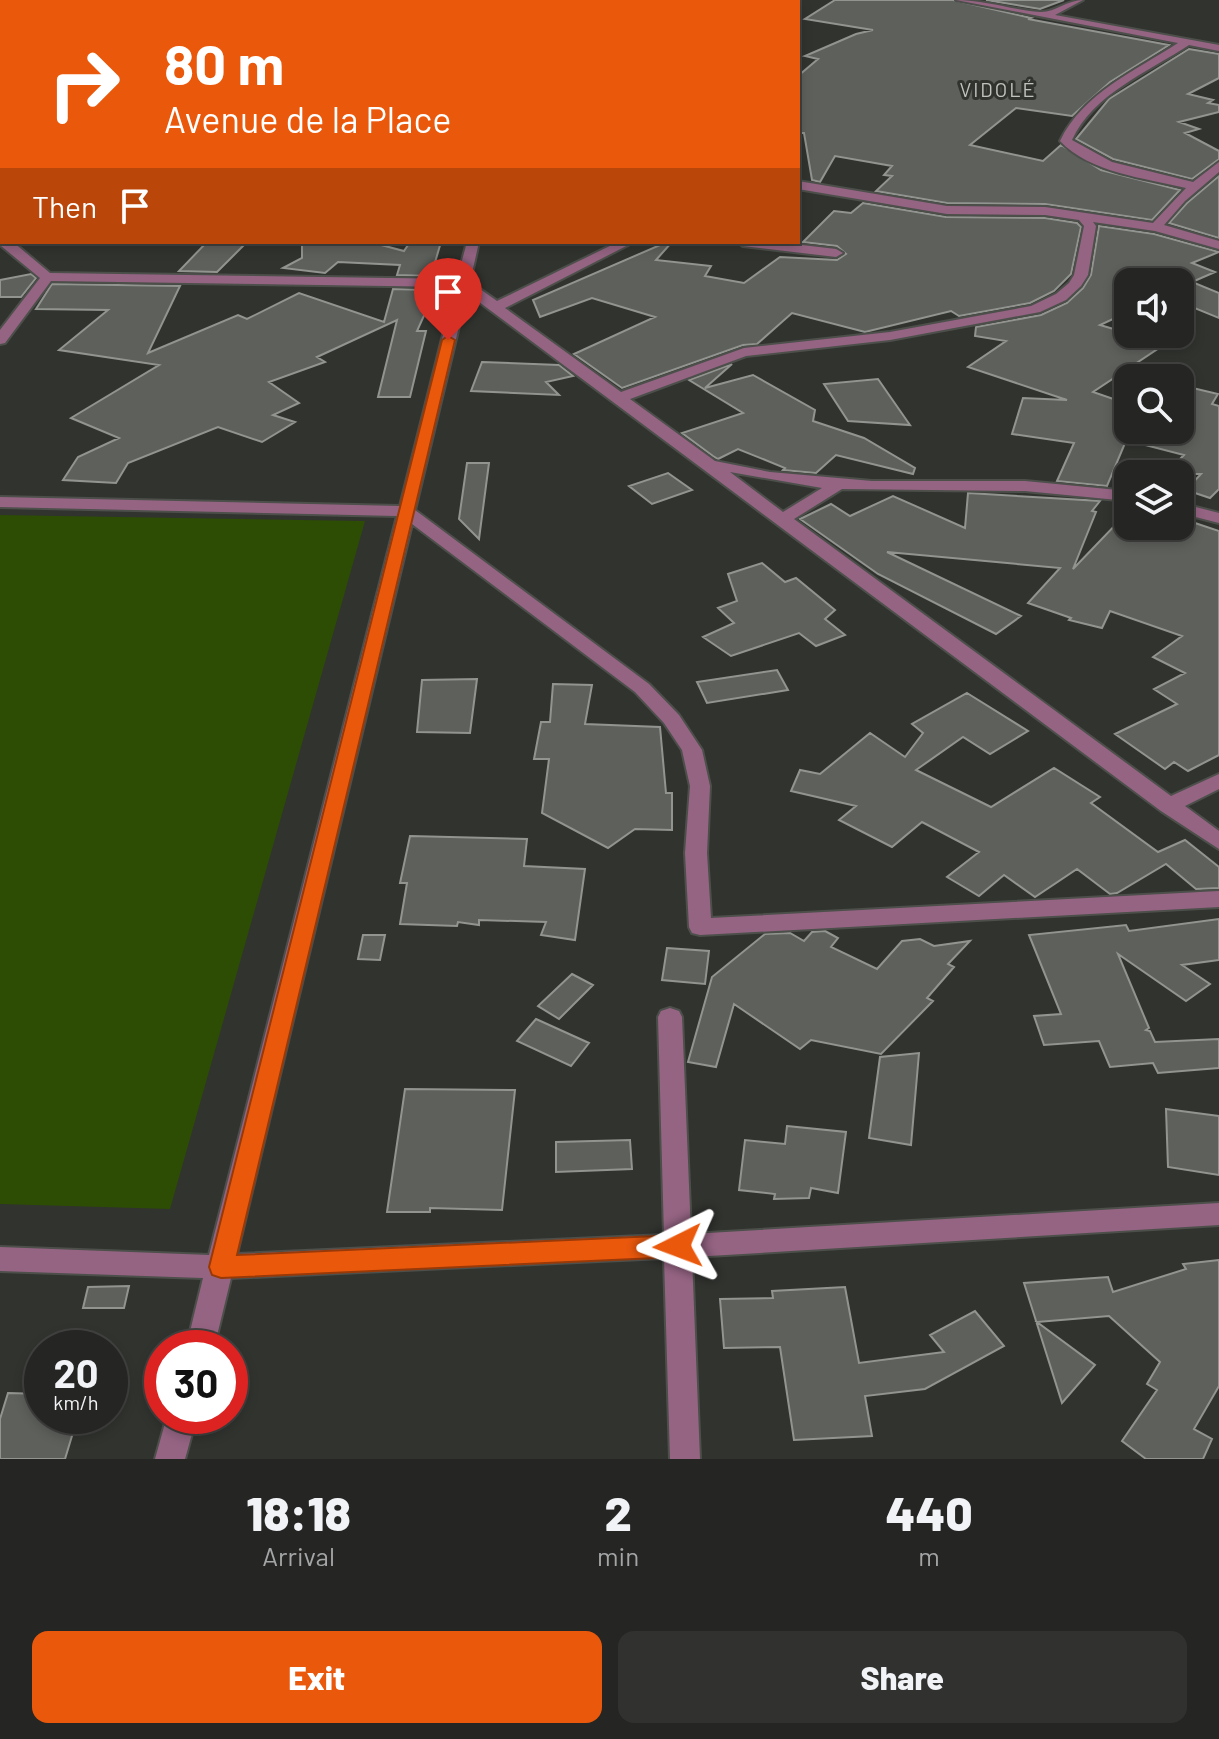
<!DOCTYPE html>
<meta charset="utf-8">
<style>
:root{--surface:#252623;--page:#313230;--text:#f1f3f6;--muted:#a3a5a6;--line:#424341;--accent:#ea580c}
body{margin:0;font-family:Barlow,sans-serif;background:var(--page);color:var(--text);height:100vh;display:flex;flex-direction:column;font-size:30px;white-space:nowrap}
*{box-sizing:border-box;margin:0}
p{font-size:26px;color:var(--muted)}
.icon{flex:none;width:44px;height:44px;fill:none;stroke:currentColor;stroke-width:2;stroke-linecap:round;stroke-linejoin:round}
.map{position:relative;height:1459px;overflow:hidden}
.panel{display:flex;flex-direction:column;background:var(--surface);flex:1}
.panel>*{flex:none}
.hud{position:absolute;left:0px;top:0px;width:800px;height:244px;box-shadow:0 4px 12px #0003,0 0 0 2px var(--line);background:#ea580c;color:#fff;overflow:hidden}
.fabs{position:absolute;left:1114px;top:268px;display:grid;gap:16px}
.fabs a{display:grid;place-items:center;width:80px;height:80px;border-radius:16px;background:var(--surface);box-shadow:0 4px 12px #0003,0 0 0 2px var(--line);font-size:40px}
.speed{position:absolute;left:24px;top:1330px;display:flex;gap:16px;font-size:40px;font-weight:700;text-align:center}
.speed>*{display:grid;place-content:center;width:104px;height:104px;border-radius:50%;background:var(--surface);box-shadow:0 4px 12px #0003,0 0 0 2px var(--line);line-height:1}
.speed small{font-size:20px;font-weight:400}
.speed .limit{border:12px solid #d22;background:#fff;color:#111}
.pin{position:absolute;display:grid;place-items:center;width:68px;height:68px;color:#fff;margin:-82px -34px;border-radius:50% 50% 50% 0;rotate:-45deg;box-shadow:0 0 8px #0007}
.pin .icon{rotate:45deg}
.me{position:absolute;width:88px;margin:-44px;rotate:267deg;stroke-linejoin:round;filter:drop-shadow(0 0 6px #0008)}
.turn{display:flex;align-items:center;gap:28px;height:168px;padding:0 32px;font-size:36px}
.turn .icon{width:104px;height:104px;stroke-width:2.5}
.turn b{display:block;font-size:56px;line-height:68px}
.then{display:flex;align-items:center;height:76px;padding:0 32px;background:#0003;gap:16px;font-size:30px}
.eta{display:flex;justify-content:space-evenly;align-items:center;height:136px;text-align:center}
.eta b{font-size:48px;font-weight:800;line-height:56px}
.action{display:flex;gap:16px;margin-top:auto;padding:16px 32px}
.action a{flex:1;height:92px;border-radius:16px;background:var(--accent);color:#fff;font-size:32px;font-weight:800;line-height:92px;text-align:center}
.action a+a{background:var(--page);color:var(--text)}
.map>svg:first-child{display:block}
.green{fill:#2d4d04}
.building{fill:#5e605c;stroke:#929490;stroke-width:2}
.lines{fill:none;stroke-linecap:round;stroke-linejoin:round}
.minor-casing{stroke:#4d4f4b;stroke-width:4}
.minor{fill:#956483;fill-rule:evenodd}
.route{fill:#ea580c;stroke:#983908;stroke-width:2}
.labels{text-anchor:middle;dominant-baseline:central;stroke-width:6;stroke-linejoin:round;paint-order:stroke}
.far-quarter-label{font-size:20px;letter-spacing:2px;fill:#c1c3bf;stroke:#31332f}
</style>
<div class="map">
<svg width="1219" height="1459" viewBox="0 0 1219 1459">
<rect width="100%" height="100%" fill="#31332f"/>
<path class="green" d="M0,515L365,521L170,1209L0,1204Z"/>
<path class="building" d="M835,0H953L1031,18L1028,19L1169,45L1110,82L1072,116L1016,108L970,145L1043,161L1061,145L1101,170L1180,190L1152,220L1045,204L947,203L876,191L892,176L884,175L892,166L835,156L820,182L812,180L804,133H798V76L818,59L805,56L856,34L873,30L805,19Z
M986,0H1064L1040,9Z
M1189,49L1219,54V78L1188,94L1213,100L1208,103L1219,105V112L1179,122L1199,129L1185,133L1219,151V159L1192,179L1113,159L1076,139L1109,99Z
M1219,176V238L1169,223L1187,203Z
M863,203L946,217L1045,218L1077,223L1081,227L1071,274L1054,291L1030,303L959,316L951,311L865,332L792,313L757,344L743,345L622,388L574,354L655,317L592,298L540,317L533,300L667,242H672L656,260L711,266L705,276L744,283L780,257L837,260L846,254L837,246L803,242L834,211L851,213Z
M1099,226L1154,234L1219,252L1192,263L1215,272L1192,282L1219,293V318L1180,302V282L1128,281V312L1100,325L1165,344L1093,392L1128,404V436L1107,486L1057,481L1074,443L1012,434L1023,398L1067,400L968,367L1006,341L975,336L976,327L1041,315L1067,303L1083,288L1091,275Z
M207,242H247L217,272L179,271Z
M302,242H370L404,251L410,242H441L431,276L397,275L400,265L338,262L325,273L283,268L302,258Z
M31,274L36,278L21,297H0V280Z
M52,284L180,286L148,353L238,315L247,319L299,293L384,322L393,289L427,290L425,297L432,298L417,331H426L410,397H378L397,320L317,357L325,362L269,382L299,403L273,415L295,422L262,442L218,427L128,463L116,483L63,480L78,457L119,438L71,418L159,365L59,350L108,310L36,309Z
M482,362L559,365L573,376L546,382L559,395L471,391Z
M732,364L705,388L753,375L815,410L813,421L864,438L915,468L913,474L836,455L816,473L783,470L785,468L738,449L718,459L713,456L682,433L743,413L689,380Z
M878,379L887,392L910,425L848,421L824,384Z
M1180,385L1218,394L1212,404L1219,406V489L1210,498L1186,490L1201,474H1165L1184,455L1145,445L1159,430H1180Z
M467,463H489L479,539L459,519Z
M668,473L692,490L652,504L629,486Z
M968,493L1100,501L1092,511L1096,512L1073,569L1120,520L1128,526L1164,534L1171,526H1180V518L1219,531V755L1188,771L1174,762L1165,769L1115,734L1177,704L1154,689L1185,673L1153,657L1182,636L1110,611L1102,628L1069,620L1071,618L1028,603L1060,568L887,552L1021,616L996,634L878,574L800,519L831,504L850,516L893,496L965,528Z
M762,563L785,582L796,578L835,610L825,619L845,635L816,646L799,633L731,656L703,637L734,623L718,608L737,601L728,574Z
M777,670L788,690L707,703L697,682Z
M477,679L470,733L417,732L422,680Z
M553,684L592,685L585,724L660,727L666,793H672V830L635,829L608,848L542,813L549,759H534L541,722H550Z
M967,693L1028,731L990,754L963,737L916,770L991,807L1054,768L1100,797L1091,803L1158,852L1185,840L1219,867V888L1196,889L1166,864L1117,893L1110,894L1077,869L1035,897L1004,875L979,896L947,877L979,852L922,822L892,847L839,820L856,806L791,791L800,770L820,774L870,733L905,757L923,733L912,724Z
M410,836L527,839L524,866L585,869L575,940L541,935L546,922L479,920V925L458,922L457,926L400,924L407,883H400Z
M1219,919V960L1182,965L1210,984L1186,1001L1118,954L1149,1028L1146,1030L1150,1031L1155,1042L1219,1039V1068L1158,1073L1153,1063L1110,1067L1099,1041L1044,1045L1034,1016L1061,1014L1029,935L1126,925L1129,931Z
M825,931L838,938L831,947L877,969L902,941L920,939L934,946L970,941L948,964L954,967L927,998L933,1001L881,1054L811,1040L800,1049L734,1004L716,1067L688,1062L712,977L765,934L790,933L804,941L812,932Z
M363,935H385L380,960L358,959Z
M667,948L709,951L705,984L662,980Z
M572,974L593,985L559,1019L538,1006Z
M536,1019L589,1043L571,1066L517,1041Z
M919,1053L911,1145L869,1138L880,1057Z
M405,1089L515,1090L502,1210L430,1208V1212H387Z
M1166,1109L1219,1116V1175L1168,1167Z
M787,1126L846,1132L838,1193L811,1188L809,1198L774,1199L775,1194L739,1190L745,1140L785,1144Z
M630,1140L632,1169L556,1172V1142Z
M1219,1260V1386L1194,1429L1212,1439L1203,1459H1146L1122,1441L1157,1390L1147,1384L1160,1362L1109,1316L1037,1322L1095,1365L1062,1403L1024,1283L1108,1277L1113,1292L1186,1269L1183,1264Z
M129,1286L124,1308H83L88,1287Z
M845,1287L859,1363L944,1352L930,1335L975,1311L1004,1346L925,1389L865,1396L872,1436L794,1440L780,1347L724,1348L720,1299L773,1298L772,1291Z
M8,1393L42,1394V1416H78L65,1459H0V1419Z"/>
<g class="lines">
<g class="minor-casing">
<path id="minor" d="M419,0H497L499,2H421Z
M526,0H536L525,2Z
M956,0C985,0 1012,10 1040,12C1054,13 1067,0 1083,0L1055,15L1219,45V51L1189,45C1148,72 1093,94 1072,140L1112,162L1193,182L1219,162V172L1185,201L1164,225L1219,241V249L1155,231L1093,222L1096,226L1088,275L1081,286L1066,300L1040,312L890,340L746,356L630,399L715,461L770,472L872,481H1025L1128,491V501L1025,491L842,489L794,519L1171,796L1219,774V789L1185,806L1219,831V849L1161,811L467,293L415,510L649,684L679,715L702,750L710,786L707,853L711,918L1219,891V907L700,935L692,933L689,927L685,853L690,786L682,750L664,723L635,692L412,524L237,1254L664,1235L658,1017L661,1011L670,1008L679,1011L682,1017L691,1234L1219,1203V1225L692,1257L700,1459H670L664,1258L231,1278L214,1348H186L203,1278L0,1271V1247L209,1255L397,516L0,507V497L400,506L455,287L51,281L5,343L0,344V330L40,278L0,245V239L13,242L50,273L457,279L467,242H479L470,282L497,301L618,242H634L505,308L621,392L744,348L890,332L1031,306L1056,294L1069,283L1074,275L1084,226L1079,220L1045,215L947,214L798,189V181L947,206L1045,207L1153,223L1186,188C1145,178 1090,173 1060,141C1083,93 1135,71 1178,43ZM730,472L822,488L783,512Z
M0,68H2V75H0Z
M0,102H2V108H0Z
M737,242H776L836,249L843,253L836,257L743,246Z
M1180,503L1219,513V523L1180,513Z
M167,1416H197L185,1459H155Z"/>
</g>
<use href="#minor" class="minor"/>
</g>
<path class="route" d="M448,336L455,340L237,1255L678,1235L687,1239L690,1246L687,1253L678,1257L221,1278L212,1275L209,1267L442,340Z"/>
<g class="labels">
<g class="far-quarter-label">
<text x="998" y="89">VIDOLÉ</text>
</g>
</g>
</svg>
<div class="fabs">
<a><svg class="icon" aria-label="sound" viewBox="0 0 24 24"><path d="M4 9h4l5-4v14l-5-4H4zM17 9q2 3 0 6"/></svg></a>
<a><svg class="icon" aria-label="search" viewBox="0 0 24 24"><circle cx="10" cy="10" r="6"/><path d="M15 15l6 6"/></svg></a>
<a><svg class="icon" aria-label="layers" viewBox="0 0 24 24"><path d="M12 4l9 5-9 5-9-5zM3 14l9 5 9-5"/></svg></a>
</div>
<div class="speed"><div>20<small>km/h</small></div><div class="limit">30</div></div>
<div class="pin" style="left:448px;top:340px;background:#d93025"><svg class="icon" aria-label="arrive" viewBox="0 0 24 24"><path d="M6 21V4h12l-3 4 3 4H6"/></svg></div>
<svg class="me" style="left:678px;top:1246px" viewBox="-20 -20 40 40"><path d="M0-17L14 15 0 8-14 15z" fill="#ea580c" stroke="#fff" stroke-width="4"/></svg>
<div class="hud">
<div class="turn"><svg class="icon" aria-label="right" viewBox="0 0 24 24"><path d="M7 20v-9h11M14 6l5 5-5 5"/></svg><div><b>80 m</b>Avenue de la Place</div></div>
<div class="then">Then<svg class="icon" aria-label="arrive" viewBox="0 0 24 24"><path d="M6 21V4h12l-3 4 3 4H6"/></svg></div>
</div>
</div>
<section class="panel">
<div class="eta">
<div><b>18:18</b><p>Arrival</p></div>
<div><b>2</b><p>min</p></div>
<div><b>440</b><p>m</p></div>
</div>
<div class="action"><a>Exit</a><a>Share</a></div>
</section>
